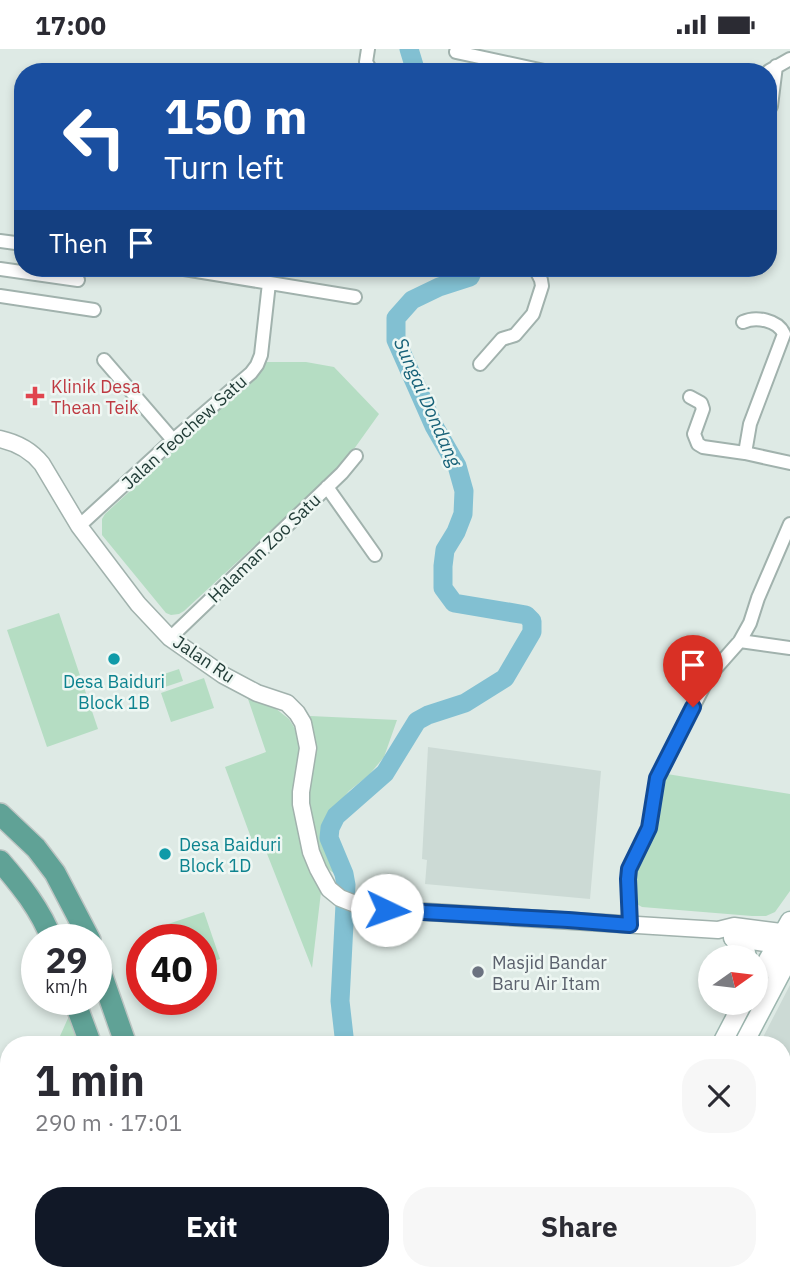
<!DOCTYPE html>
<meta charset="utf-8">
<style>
:root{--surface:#fff;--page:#f7f7f7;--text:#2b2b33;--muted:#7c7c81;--accent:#111827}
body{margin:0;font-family:"IBM Plex Sans",sans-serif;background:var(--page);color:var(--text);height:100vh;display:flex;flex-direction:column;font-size:26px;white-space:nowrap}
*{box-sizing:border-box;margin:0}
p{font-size:23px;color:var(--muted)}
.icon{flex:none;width:38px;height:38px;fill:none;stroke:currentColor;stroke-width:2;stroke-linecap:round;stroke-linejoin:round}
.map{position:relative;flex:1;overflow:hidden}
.drawer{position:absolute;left:0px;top:987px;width:791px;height:245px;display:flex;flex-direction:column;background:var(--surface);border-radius:28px 28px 0 0;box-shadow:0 4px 10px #0003}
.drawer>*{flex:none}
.banner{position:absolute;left:14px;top:14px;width:763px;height:214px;border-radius:28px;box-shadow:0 4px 10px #0003;background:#1a4fa0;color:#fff;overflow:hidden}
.needle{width:46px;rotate:76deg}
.buttons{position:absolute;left:698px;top:896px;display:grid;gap:14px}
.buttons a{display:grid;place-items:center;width:70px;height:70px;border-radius:50%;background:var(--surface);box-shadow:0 4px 10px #0003;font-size:35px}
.speed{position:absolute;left:21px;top:875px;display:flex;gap:14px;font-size:35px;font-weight:700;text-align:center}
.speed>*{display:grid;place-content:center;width:91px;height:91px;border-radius:50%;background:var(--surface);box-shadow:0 4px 10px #0003;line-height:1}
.speed small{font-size:18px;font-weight:400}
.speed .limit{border:10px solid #d22;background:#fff;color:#111}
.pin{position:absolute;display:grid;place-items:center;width:60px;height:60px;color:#fff;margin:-72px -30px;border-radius:50% 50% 50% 0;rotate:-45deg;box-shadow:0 0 7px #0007}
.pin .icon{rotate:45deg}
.me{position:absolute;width:77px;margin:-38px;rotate:93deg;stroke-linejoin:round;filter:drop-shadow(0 0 5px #0008)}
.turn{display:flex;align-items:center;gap:24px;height:147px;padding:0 35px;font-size:32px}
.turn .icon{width:91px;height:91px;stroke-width:2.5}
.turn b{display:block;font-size:49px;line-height:60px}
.then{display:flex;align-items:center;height:66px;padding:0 35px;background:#0003;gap:14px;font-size:26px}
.round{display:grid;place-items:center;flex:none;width:74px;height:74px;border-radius:28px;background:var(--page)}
.summary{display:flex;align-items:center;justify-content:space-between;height:119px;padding:0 35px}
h1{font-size:42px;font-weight:800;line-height:52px}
.cta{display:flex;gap:14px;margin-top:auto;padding:14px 35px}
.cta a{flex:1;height:80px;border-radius:28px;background:var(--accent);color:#fff;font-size:28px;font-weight:800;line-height:80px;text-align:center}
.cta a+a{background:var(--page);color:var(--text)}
.status{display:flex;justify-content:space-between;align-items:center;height:49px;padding:0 35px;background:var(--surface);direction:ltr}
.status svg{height:19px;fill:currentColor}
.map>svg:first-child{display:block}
.built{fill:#ccdad5}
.green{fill:#b5ddc3}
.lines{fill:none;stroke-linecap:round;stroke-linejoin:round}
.river{stroke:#82c0d2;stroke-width:19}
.minor-casing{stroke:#a1b2ad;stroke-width:16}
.tertiary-casing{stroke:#a1b2ad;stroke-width:19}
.secondary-casing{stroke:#9db6af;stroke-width:21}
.primary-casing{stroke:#bcc4c2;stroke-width:24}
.minor{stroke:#fff;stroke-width:12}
.tertiary{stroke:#fff;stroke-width:16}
.secondary{stroke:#fff;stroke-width:18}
.primary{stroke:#60a296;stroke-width:21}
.route-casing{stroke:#114b97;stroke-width:18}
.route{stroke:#1a73e8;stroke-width:12}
.health-dot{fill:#e0444e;stroke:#eef7f3;stroke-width:2.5}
.culture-dot{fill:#0f9aa8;stroke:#eef7f3;stroke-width:2.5}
.worship-dot{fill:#6b7280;stroke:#eef7f3;stroke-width:2.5}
.labels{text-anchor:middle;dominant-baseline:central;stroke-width:5;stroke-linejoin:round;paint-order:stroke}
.health-label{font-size:18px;fill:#be3a42;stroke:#eef7f3;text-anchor:start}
.street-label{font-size:18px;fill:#1f3a35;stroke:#eef7f3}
.culture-label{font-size:18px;fill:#0d838f;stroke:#eef7f3}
.worship-label{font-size:18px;fill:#5b616d;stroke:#eef7f3;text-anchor:start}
.water-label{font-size:19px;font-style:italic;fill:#176178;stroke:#eef7f3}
</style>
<div class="status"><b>17:00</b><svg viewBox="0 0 49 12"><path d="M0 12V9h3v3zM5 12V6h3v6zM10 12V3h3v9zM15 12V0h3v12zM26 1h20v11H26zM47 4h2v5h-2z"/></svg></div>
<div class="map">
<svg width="790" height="1232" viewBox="0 0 790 1232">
<rect width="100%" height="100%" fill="#deeae5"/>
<path class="built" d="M428,698L601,722L590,850L425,835L427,811L422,810Z
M790,936V1153L782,1149V996H759Z"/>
<path class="green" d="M266,313H306L334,318L379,365L344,414L184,562L179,565L171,566L166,564L102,486V470L105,465L253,329L262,319Z
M59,564L98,680L47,698L7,581Z
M179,620L183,632L159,640L155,628Z
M204,629L214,659L171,673L161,644Z
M247,647L275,659L289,670L300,688L302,700L293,745L305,797L321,843L312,919L262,792L253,794L225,718L266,703Z
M310,667L397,671L384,708L369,726L349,742L325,771L322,781L329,802L342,826C338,825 334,825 331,822C318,812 309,760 309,744C310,714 319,699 310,667Z
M667,725L790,745V842L775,863L766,867H752L642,858L635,854L634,827L654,785L662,738Z
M204,863L220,910L201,917V891H170L165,876Z
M69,967L79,996H56Z
M9,1029V1083L0,1078V1047Z
M782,1213L790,1217V1232H657L662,1223H782Z
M44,1223H94L97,1232H47Z"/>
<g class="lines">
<path class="river" d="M409,0L416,23
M345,996L340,952L346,836L344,825L329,789L330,779L336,767L385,724L417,672L428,666L465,654L505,629L532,583V572L526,566L454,554L443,539V517L445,501L456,483L463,465L464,442L457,417L434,377L396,291V269L412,251L439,238L470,228L474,219
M488,1223L495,1232"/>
<g class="minor-casing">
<path id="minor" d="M368,0L366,13L372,23
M456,3L549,23
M769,22L790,10
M768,63L771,57L776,17
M0,192L23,195
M178,219L355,248
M0,220L78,231
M0,247L94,261
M743,273C756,267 778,271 784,285L750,375L745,404
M104,311L173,391
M480,315L502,290L515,286L533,265L542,237L541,231L535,219
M690,348L701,354L703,360L694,385L698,395L703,398L745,404L790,414
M327,438L375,506
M79,477L173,391L251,324L257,316L261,306L269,234
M170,589L342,424L356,407
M740,592L790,599
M630,876L628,830L629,820L649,779L657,729L709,627L740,592L750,574L758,549L790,475"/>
</g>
<g class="tertiary-casing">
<path id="tertiary" d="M0,390C18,394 31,401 42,415L79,477L138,555L170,589L223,626L257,644L287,654L297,664L303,674L308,699L301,743V755L311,803L318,820L329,840L340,849L363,858L380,860L718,881L734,877L790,884
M732,889L790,898"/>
</g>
<g class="secondary-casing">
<path id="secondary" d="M734,890L745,900L747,908
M756,932L790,872
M721,996L743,954
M743,996L790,907
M0,1152L9,1149"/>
</g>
<g class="primary-casing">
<path id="primary" d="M0,765L36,799L55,824L90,891
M0,812C20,835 41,861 52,891
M96,910L126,996
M74,950L91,996
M782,1167L790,1171
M782,1185L790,1189
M164,1223L167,1232
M196,1223L199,1232"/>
</g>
<use href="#minor" class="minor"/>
<use href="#tertiary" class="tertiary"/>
<use href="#secondary" class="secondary"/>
<use href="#primary" class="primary"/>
</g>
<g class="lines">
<g class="route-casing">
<path id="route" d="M387,861L568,871L630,876L628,830L629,820L649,779L657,729L693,658"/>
</g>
<use href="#route" class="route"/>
</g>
<path class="health-dot" d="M31.5 336.5h7v7h7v7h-7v7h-7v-7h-7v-7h7z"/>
<g class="culture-dot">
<circle cx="114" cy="610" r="7"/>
<circle cx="165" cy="805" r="7"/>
</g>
<circle class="worship-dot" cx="478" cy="923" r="7"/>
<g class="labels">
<g class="health-label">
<text x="51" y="337">Klinik Desa<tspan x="51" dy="21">Thean Teik</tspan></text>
</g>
<g class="street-label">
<text transform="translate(184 383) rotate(-42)">Jalan Teochew Satu</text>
<text transform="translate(264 499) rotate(-44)">Halaman Zoo Satu</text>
<text transform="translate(204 610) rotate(34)">Jalan Ru</text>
</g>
<g class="culture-label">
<text x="114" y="632">Desa Baiduri<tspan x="114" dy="21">Block 1B</tspan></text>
<text x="179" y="795" text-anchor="start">Desa Baiduri<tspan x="179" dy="21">Block 1D</tspan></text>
</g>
<g class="worship-label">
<text x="492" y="913">Masjid Bandar<tspan x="492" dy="21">Baru Air Itam</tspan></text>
</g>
<g class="water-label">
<text transform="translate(428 353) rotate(66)">Sungai Dondang</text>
</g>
</g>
</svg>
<div class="buttons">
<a><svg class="needle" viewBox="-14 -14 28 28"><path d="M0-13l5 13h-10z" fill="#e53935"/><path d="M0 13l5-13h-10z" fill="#7c7c81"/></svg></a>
</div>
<div class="speed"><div>29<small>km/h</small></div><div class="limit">40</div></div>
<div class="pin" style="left:693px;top:658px;background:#d93025"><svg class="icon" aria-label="arrive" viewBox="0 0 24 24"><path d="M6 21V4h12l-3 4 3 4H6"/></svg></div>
<svg class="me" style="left:387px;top:861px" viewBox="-20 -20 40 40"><circle r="19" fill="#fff"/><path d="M0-13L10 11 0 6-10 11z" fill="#1a73e8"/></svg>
<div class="banner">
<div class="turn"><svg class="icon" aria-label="left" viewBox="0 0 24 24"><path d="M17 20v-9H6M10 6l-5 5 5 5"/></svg><div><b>150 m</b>Turn left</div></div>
<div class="then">Then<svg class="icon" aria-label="arrive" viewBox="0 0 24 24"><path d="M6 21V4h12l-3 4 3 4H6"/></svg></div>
</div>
<section class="drawer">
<div class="summary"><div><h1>1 min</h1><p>290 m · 17:01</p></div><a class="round"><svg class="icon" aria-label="close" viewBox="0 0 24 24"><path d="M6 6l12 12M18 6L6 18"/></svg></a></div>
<div class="cta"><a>Exit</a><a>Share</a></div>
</section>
</div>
